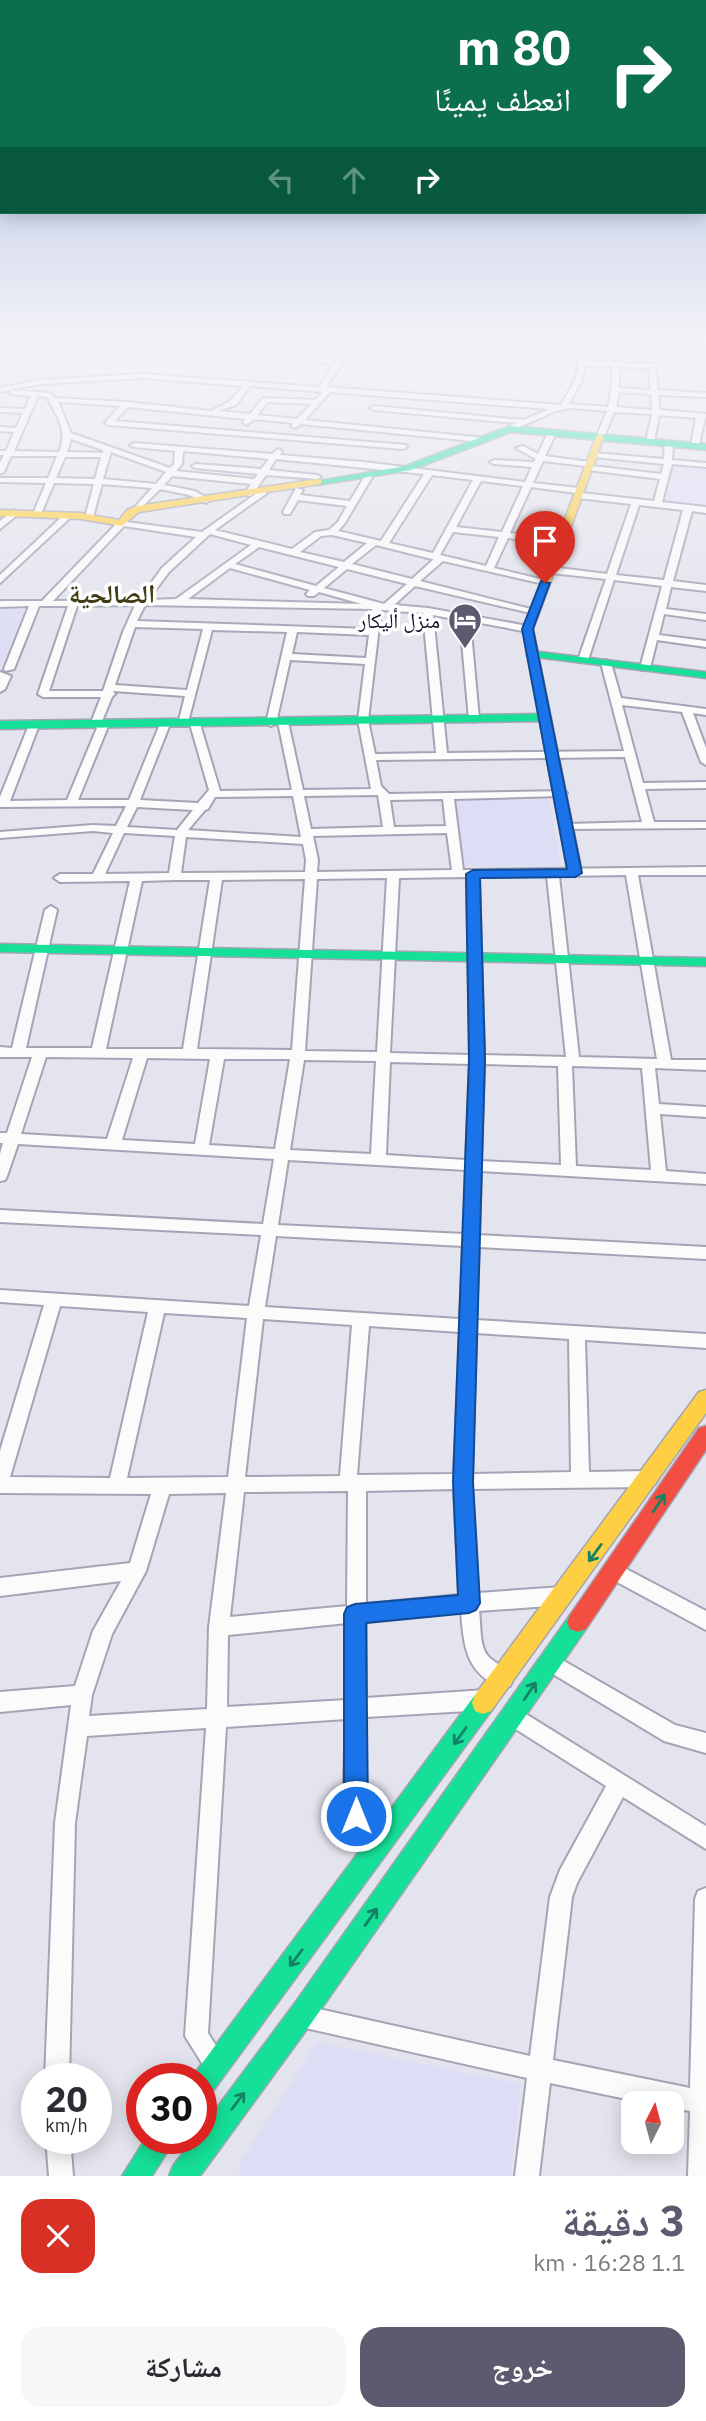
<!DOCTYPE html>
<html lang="ar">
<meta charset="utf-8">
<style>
:root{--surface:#fff;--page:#f7f7f7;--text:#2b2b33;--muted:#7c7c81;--accent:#5c5a6f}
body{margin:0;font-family:"IBM Plex Sans","Noto Naskh Arabic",sans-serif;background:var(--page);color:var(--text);direction:rtl;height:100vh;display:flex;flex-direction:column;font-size:26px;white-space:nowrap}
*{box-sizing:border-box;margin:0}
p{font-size:23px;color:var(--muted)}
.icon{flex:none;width:38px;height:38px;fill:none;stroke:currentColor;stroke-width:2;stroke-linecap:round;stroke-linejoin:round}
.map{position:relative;height:2176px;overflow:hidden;direction:ltr}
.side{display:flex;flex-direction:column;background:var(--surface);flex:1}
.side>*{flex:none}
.banner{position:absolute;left:0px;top:0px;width:707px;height:214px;box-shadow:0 4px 18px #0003;direction:rtl;background:#0b6e4f;color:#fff;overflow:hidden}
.needle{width:46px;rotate:6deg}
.fabs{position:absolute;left:621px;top:2091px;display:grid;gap:14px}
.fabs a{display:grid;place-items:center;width:63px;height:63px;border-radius:14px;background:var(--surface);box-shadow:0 4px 18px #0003;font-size:35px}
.speed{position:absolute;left:21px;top:2063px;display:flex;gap:14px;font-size:35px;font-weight:700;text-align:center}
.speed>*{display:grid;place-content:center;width:91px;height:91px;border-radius:50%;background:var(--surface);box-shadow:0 4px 18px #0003;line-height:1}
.speed small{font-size:18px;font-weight:400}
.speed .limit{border:10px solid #d22;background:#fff;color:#111}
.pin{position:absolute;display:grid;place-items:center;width:60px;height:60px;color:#fff;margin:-72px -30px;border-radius:50% 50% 50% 0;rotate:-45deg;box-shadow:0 0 7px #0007}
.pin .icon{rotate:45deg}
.me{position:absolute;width:77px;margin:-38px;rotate:0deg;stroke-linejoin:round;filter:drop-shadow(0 0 5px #0008)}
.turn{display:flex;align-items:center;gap:24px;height:147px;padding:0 21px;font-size:32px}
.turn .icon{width:91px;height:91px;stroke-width:2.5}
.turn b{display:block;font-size:49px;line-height:60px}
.lanes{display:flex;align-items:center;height:66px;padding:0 21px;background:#0003;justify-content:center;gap:35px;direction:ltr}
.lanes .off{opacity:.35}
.round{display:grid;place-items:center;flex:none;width:74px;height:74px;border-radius:21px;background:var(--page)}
.headline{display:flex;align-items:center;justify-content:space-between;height:119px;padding:0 21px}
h1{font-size:42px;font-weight:800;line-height:52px;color:var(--accent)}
.primary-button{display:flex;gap:14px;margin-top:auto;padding:14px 21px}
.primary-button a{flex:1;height:80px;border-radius:21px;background:var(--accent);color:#fff;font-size:28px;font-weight:800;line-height:80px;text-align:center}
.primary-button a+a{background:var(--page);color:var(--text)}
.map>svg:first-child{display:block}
.built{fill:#ddddf5}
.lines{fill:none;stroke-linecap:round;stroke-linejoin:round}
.stream{stroke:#e2b6d1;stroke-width:2}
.street-casing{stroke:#a5a4b6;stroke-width:4}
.fast-casing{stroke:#a5a4b6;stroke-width:3}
.slow-casing{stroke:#a5a4b6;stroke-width:3}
.jam-casing{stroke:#a5a4b6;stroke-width:3}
.street{fill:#fbfbfc;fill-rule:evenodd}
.fast{fill:#16e098;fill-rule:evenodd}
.slow{fill:#ffcf43;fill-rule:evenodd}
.jam{fill:#f24e42;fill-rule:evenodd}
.oneway{stroke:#148267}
.route{fill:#1a73e8;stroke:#114b97;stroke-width:2}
.labels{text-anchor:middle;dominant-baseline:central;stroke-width:7;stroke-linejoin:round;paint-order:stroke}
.far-poi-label{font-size:21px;fill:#120f2b;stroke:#fff;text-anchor:end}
.far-district-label{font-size:26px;font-weight:bold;fill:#403d14;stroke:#fff}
</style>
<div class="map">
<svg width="706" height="2176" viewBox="0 0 706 2176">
<rect width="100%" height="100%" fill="#e4e4ee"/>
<path class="built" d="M672,464L706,467V507L664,502Z
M0,609L26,610L0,669Z
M549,799L561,864L557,866H461L453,801Z
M317,2042L521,2084L511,2176H239L240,2162Z"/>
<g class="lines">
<path class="stream" d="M188,342L328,353
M510,342L522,348L529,358
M363,359L537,362L534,342"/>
<g class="street-casing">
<path id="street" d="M560,342C572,342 582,349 586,361L655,364L658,390L706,393V397L658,395L660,410L706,414L698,448L691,446L696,418L659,415L654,442L650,444L646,442L652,414L614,412L604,437L600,439L596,437L607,411L569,408L556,411L510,431H507V427L516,423L374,410L370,408L374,406L524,420L549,409L330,392L305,420L485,438L486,440L482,442L301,424L295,428L291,426L293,423L254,419L247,425L243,423L246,419L128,407L115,421L406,445L407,447L403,449L109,425L105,423L120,406L58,402L71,433L170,468L174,464L175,451L134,447L130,445L134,443L272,454L278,449L282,451L280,455L364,462L525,482L532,467L494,464L490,462L494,460L534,462L536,459L516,448L523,446L538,454L548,433L552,431L556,433L545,456L590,462L594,464L592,466L661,474L664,464L594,457L590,455L594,453L664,459L665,444L669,442L673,444L672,460L706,463V467L672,464L662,502L706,507V513L692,511L673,581L706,585V591L671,587L666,609L706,614V620L664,614L659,635L706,641V647L657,640L650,668L641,670L640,668L662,586L614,580L588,660L579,662L578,660L606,579L551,573L546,570L551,567L607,574L631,504L578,498L574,495L576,493L531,487L510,533L561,539L565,542L561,545L508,538L494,568L548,581V585L443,561L420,581L535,610V614L415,586L394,605L428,608L528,626L533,629L528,632L470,621L479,719L474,722L469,719L460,620L433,615L447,753L624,751L601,663L606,660L611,663L621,698L706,709V715L693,713L706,748V765L701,762L682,712L622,705L643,783L706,782V788L645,789L654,822H706V828L563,829V825L567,824L642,822L625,757L376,760L381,786L389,794L565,791L567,793L561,796L454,799L463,870L706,867V875H638L671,1060H706V1070L655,1068L659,1104L706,1107V1117L660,1114L666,1171L706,1174V1184L481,1171L479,1235L706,1247V1259L479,1247L476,1320L706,1334V1348L585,1340L589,1472L649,1471L655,1474L658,1479L655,1484L649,1487L472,1489L478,1593L562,1587L569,1590L571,1596L569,1602L562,1605L479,1611C481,1623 479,1646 488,1656C496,1665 508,1667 513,1679L510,1686L503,1688C466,1674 464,1647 461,1612L366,1622V1698L485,1690L492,1693L495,1700L492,1707L485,1710L366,1717V1816C369,1833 379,1836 386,1851L382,1858L375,1862C365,1857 352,1846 349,1835C340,1807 346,1750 346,1719L226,1727L208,2033L228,2065L224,2073L216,2077L208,2073L185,2036L206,1728L87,1736L75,1823L69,2079H45L55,1823L71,1705L0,1712V1692L75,1686L93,1631L121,1581L0,1596V1578L130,1563L151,1494L0,1493V1451L44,1305L0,1302V1290L249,1306L261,1235L0,1222V1210L263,1224L274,1159L18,1144L7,1176L5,1180L0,1181V1154L3,1143H0V1133H7L32,1057H0V1047L12,1048L45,910L51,906L57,910L26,1048H92L130,881L60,882L54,878L60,874H93L113,833L93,831L0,838V832L93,825L116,826L126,806L0,807V797L29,725L34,722L39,725L10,801L67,800L97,728L90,725L101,697H43L38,694L68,606H39L14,669L5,671L4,669L29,606L0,607V601H42L119,521L202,532L264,488L267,489V493L215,530L292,549L315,532L329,530L338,522L347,506L298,500L290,514H284L283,512L296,488L303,490L300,495L350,501L366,474L370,472L374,474L345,523L338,531L381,541L424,474L276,459L269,470L317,475L321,477L317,479L266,475L252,495L249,496L245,493L251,484L172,476L164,485L195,491L210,500L206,503L189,495L160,489L137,512L133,509L152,488L102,484L93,517L89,520L85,517L94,484L54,483L41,514L37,517L33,514L46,483L0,482V478H48L57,456H11L4,472L0,474V463L4,455H0V451H6L14,432L0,431V427L16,428L23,413L0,412V408L25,409L31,396L10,394V390L50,393L55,398L126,402L211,411L230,401L243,386L143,378L39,384L0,392V388L39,380L143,374L319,387L334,364L313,361L316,357L343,363L326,387L561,405L575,380L579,363L572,350ZM586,365L612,366V385L608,407L569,404L582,380ZM619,367L649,368L650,390L619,388ZM250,386L323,392L315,400L263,398L250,414L218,411L236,405ZM619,392L651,394L652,410L616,407ZM38,396L47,397C57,417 68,429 59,452L14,451ZM268,402L311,404L297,419L257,415ZM71,439L103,450V453L67,452ZM183,451L269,459L261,469L196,464L192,466L196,468L258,474L254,479L176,471L182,464ZM111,452L166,472L156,484L103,479ZM65,457H101L95,479L56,478ZM543,461L586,466L584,468L588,470L660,479L654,501L581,493L583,491L579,488L533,483ZM432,475L473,480L433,553L389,543ZM481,481L523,486L502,532L456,527ZM639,505L683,510L664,580L616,575ZM124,526L196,537L162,568L139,600L53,601ZM453,532L499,537L486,566L440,555ZM210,534L251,545L176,599L148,600L169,572ZM332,535L367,543L344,562L300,552L321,536ZM376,545L432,559H434L412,579L352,564ZM259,547L339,567L316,586L235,564ZM230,568L310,590L306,594L308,596H314L319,592L362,604L188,599ZM347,569L407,584L384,604L324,588ZM135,605L123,632L103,691H49L77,606ZM145,605L372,609L369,629L137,621ZM381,610L423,613L436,753L375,754L368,720ZM135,627L203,629L187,690L115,685ZM212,630L287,632L266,723L271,726L276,723L290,660L365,664L358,720L371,789L303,790L288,722L283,719L278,722L292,790L220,791L200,724L195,721L190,724L209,790L198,803L140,800L170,724L165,721L160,724L129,800H78L109,724L102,721L112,697L115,694L113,691L185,696L178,724L179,726H187ZM297,632L369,635L366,658L292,654ZM378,795L383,827L311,829L304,796ZM293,796L301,837L188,830L205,810L208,809L215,797ZM443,799L446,826L394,827L390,800ZM137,807L193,810L177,830L127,827ZM124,833L175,836L169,873L105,874ZM447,833L452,870L317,872L318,860L313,836ZM186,837L303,844L306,860L305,872L181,873ZM626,875L657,1059L579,1057L559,876ZM547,876L566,1057L484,1055L479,877ZM467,877L470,1055L390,1053L399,878ZM387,878L377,1052L305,1051L317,879ZM305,879L292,1050L197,1049L222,880ZM175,880H210L183,1049H106L142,881ZM46,1057L133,1058L107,1139L21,1134ZM147,1058L210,1059L195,1144L122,1140ZM224,1059H290L275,1149L209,1145ZM304,1060L376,1061L371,1154L290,1150ZM390,1062L470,1064L466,1160L386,1155ZM484,1064L558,1066L561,1165L481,1161ZM572,1066L642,1068L651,1170L576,1166ZM288,1160L466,1170L464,1234L278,1225ZM276,1236L463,1246L460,1319L265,1307ZM60,1306L148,1312L110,1478L10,1477ZM164,1313L247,1318L228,1477L127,1478ZM263,1319L352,1325L340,1476L245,1477ZM369,1326L460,1332L454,1474L357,1475ZM476,1333L569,1339L571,1472L472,1474ZM454,1489L459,1595L366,1604V1491ZM348,1491L347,1606L230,1617L244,1492ZM226,1493L209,1627L207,1709L89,1716L92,1695L112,1634L146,1571L169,1494ZM347,1623L346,1700L227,1707L228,1635Z
M14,510L18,513L17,515L0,529V521Z
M66,513L73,515L0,583V575Z
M0,672L11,676L5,689L0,692Z
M613,1562L706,1611V1630L606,1576L604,1570L606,1564Z
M550,1653L675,1725L706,1733V1753L664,1741L543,1668L540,1662L543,1656Z
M513,1706L706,1826V1849L623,1797L577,1883L572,1897L553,2060L690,2088L695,1899L698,1891L706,1888V2176H688L690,2111L672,2108V2104H650L550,2083L539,2176H515L527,2078L301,2027L293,2024L290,2016L293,2008L301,2005L530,2056L550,1897L560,1870L606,1786L506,1723L503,1716L506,1709Z
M46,2138H70L73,2176H49Z"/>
</g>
<g class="fast-casing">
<path id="fast" d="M510,426L706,444V450L511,432L411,470L318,485L313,482L406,466Z
M531,651L706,672V678L527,656V652Z
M543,714L547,715V721L0,729V721Z
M0,944L706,958V966L0,952Z
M578,1612L586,1615L589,1622L586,1629L310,2025L200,2176H169L173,2166L194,2138H201V2129L292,2007L570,1615Z
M483,1692L491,1695L494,1703L491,1711L210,2095L201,2099V2079H191L192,2077L475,1695Z
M146,2138H176L152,2176H122Z"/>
</g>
<g class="slow-casing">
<path id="slow" d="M600,434L604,437L533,629L582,873L575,877L568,873L523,629L596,437Z
M318,479L321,480V484L139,512L122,526L81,519L0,516V510L81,513L119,520L127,510L137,506Z
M706,1390V1413L491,1711L483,1714L475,1711L472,1703L475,1695L699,1392Z"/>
</g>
<g class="jam-casing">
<path id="jam" d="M706,1426V1450L586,1629L578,1632L570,1629L567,1622L570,1615L699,1428Z"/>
</g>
<use href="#street" class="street"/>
<use href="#fast" class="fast"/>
<use href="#slow" class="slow"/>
<use href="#jam" class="jam"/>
</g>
<defs><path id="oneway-shaft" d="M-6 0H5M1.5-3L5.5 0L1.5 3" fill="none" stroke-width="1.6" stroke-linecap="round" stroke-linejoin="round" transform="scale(1.75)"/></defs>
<g class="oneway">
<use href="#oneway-shaft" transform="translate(659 1503) rotate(-56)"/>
<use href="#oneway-shaft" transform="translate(595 1553) rotate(126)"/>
<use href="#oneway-shaft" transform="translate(530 1691) rotate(-56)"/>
<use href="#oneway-shaft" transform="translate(460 1736) rotate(126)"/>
<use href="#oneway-shaft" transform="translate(371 1917) rotate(-55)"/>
<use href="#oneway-shaft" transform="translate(296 1958) rotate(127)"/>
<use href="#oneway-shaft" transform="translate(238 2101) rotate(-53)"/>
</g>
<linearGradient id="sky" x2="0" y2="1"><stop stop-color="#a5b5df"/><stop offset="0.53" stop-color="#f3f3f7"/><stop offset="1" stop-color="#f3f3f7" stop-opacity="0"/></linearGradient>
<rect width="706" height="646" fill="url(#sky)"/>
<path class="route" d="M541,581L550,583L533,629L582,873L575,877L480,878L485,1059L473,1482L480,1603L476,1610L469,1613L366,1623L368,1816L364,1824L356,1828L348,1824L344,1816V1614L347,1607L355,1604L458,1595L453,1482L469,1059L466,874L473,870L567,869L522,629Z"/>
<defs>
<g id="hotel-pin" transform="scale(1.75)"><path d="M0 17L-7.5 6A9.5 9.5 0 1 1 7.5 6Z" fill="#5c5a6f" stroke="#fff"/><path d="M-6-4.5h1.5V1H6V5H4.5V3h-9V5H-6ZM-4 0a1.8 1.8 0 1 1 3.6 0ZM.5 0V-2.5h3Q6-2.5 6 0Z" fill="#fff"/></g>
</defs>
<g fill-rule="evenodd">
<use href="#hotel-pin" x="465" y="620"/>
</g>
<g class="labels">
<g class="far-poi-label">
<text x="440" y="620">منزل أليكار</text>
</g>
<g class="far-district-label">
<text x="112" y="593">الصالحية</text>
</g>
</g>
</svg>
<div class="fabs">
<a><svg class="needle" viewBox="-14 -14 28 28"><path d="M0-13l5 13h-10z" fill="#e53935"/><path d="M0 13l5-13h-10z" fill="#7c7c81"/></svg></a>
</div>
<div class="speed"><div>20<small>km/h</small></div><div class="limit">30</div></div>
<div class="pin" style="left:545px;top:583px;background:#d93025"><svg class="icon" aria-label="arrive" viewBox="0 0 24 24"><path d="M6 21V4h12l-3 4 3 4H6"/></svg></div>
<svg class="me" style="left:356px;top:1816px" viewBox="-20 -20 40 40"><circle r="17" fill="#1a73e8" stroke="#fff" stroke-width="3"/><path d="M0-11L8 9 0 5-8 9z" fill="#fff"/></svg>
<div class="banner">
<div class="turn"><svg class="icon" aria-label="right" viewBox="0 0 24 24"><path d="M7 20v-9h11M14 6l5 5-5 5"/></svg><div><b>80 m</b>انعطف يمينًا</div></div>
<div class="lanes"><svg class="icon off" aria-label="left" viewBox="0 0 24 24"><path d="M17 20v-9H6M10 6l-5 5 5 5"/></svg><svg class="icon off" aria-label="ahead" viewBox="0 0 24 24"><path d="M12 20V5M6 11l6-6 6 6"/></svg><svg class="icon" aria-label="right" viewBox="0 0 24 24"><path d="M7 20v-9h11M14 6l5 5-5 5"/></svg></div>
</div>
</div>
<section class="side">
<div class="headline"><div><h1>3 دقيقة</h1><p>1.1 km · 16:28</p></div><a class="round" style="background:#d93025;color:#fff"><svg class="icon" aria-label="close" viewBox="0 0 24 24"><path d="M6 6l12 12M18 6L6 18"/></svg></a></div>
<div class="primary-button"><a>خروج</a><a>مشاركة</a></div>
</section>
